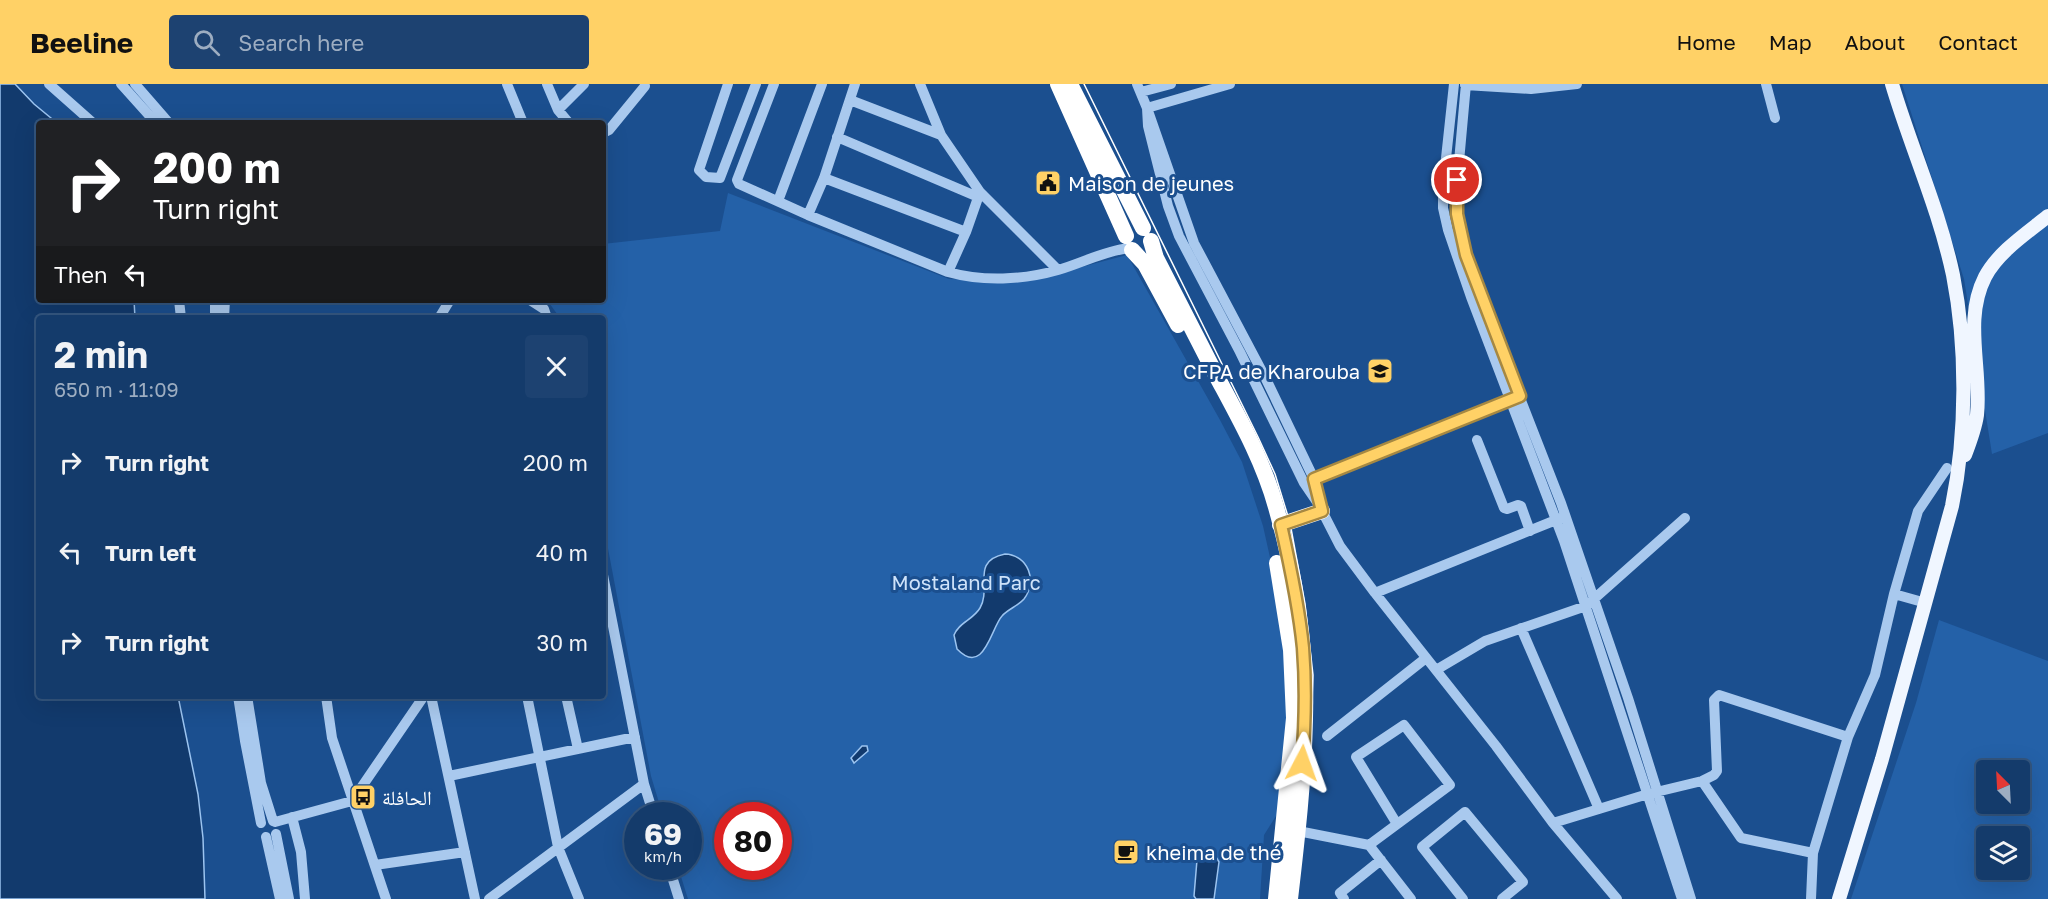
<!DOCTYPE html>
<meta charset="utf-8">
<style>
:root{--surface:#143b6b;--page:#1d4271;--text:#f1f3f6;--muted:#9dadc1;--line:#33557e;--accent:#ffd166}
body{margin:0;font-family:"Golos Text","Noto Naskh Arabic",sans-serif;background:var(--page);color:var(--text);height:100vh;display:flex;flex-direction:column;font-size:22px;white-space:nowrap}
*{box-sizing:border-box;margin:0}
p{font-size:20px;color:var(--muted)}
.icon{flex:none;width:33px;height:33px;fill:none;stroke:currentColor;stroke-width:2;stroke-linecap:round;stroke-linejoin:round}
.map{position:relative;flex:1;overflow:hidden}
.sheet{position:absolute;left:36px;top:231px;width:570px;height:384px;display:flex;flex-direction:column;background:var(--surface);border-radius:6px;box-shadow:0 6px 24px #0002,0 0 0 2px var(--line)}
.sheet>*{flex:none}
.guide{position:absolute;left:36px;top:36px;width:570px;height:183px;border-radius:6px;box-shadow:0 6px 24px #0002,0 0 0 2px var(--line);background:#202124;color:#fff;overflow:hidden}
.needle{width:39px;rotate:336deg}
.controls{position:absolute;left:1976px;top:676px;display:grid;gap:12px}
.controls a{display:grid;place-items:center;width:54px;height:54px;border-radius:6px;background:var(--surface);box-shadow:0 6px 24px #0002,0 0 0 2px var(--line);font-size:30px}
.speed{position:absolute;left:624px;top:718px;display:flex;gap:12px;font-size:30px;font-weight:700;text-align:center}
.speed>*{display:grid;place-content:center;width:78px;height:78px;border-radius:50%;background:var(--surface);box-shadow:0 6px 24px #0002,0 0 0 2px var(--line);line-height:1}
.speed small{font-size:15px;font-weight:400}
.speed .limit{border:9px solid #d22;background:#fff;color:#111}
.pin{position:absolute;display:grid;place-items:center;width:51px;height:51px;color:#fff;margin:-26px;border:3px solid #fff;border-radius:50%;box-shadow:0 2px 6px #0007}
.me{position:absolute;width:66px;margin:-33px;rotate:4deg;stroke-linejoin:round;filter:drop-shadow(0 0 4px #0008)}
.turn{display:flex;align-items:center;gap:21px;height:126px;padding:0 18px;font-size:27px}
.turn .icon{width:78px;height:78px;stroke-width:2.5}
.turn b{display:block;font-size:42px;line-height:51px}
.then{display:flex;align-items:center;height:57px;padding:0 18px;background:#0003;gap:12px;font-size:22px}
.round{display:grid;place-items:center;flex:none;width:63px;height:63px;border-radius:6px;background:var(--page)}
.summary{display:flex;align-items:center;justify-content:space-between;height:102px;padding:0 18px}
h1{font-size:36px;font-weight:700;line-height:45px}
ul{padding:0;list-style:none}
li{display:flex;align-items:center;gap:18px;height:90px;padding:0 18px}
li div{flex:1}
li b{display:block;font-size:22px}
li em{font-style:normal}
header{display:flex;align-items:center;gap:36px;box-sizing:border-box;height:84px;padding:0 30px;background:var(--accent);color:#111}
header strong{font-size:28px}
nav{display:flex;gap:33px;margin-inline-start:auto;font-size:21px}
.search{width:420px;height:54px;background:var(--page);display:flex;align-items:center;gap:15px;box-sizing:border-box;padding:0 21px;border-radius:6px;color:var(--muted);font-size:22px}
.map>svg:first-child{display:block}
.green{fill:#2461a8;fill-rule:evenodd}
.water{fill:#123a6d;stroke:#9cc4f0;stroke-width:1.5}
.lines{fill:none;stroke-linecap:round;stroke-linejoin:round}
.minor{stroke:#a9c9ee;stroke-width:10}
.major{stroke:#f0f6ff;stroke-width:14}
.highway{stroke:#fff;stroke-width:16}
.tram{stroke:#fff;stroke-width:1.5}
.route-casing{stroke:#a68842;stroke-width:15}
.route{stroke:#ffd166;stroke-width:10}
.labels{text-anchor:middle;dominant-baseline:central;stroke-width:6;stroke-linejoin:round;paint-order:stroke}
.poi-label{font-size:20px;fill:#fff;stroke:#1b4f8f;text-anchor:start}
.park-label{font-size:20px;fill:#cfe3fa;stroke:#1b4f8f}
</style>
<header>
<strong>Beeline</strong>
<div class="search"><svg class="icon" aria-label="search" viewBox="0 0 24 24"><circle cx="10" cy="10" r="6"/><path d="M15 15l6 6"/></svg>Search here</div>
<nav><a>Home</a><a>Map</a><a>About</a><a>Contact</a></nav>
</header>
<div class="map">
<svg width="2048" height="815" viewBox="0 0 2048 815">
<rect width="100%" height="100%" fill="#1b4f8f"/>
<path class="green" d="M1902,0H2048V349L1992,370L1964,195Z
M728,109L949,195L1028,197L1127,171L1220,336L1242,378L1263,442L1277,505L1290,633L1281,724L1264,751L1260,815H688L678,783H688V732H663L651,692L603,438V234H560L547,216H603V160L720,147ZM728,732H778V783H728Z
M1939,536L2048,577V815H1851L1916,619ZM1986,687H2019V720H1986ZM1986,753H2019V786H1986Z"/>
<path class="water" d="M0,0H15L34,20L57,39H39V216H134L135,234H39V612H178L198,710L203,754L205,815H0Z
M1005,470C1028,471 1038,497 1024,515C1018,522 1008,525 1002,532C991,544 984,593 957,565L954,551C959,538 973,536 980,524C992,504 970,477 1005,470Z
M862,662H867L868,667L854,679L851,674Z
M1202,772L1216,773L1219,778L1214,815H1196L1194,812L1197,776Z"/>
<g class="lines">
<path class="minor" d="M49,0L93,39
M121,0L156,39
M135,0L169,39
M507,0L523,39
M547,0L558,26L584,0
M728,0L699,86L706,93L720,94L756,0
M774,0L737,96L739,100L808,131L948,188C983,198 1023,196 1058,186C1082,179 1104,167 1129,164
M920,0L941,51L980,108L1058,186
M1137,0L1147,24L1230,0
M1454,0L1443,102V124L1448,146L1471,213L1564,457L1682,815
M1466,0L1456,111L1460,151L1488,232L1561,419L1628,614L1691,815
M1766,0L1775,34
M1465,1L1531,5L1577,0
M1141,8L1171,0
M850,16L941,51
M1147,24L1194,159L1265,293L1314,395L1319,421L1304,399L1240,268L1179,152L1168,122L1148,42Z
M558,26L569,39
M603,49L609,46L645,2
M837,53L978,113
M824,94L966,148
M778,117L822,0
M808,131L824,94L855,0
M948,188L966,148L980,108
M179,216L181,234
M530,216L544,225L547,234
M215,234V216
M224,234L225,216
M439,234L450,216
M1477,356L1504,424L1507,425L1518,421L1521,422L1530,447
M1314,395L1517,313
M1319,421L1340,462L1375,509L1496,662L1553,739L1617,815
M603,491L644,700L654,732
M1375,509L1561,434
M1894,510L1926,519
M1521,544L1599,725
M1436,586L1485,557L1586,522L1685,434
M238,612L245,657L261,739
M247,612L261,699L273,737
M326,612L332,654L386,815
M431,612L475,815
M527,612L558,763L579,815
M566,612L578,665
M1327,652L1426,574
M449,692L635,653
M1702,697L1741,754L1813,769
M292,733L301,768L305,815
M275,738L352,717L424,612
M1553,739L1648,710L1702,697L1714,691L1717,687L1714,616L1719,611L1848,653
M1298,747L1369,761L1411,815
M276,750L289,815
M266,753L280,815
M1369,761L1450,701L1404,641L1356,673L1397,740
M375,781L465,768
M669,783L679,815
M489,815L644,700
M1344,815L1340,809L1381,776
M1463,815L1422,763L1465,728L1523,798L1502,815
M1811,815L1813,769L1848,653L1875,591L1894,510L1918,427L1947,384"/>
<path class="major" d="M1965,371C1970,358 1975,345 1977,331C1982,285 1963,236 1985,193C1998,168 2027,149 2048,132
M1839,815L1882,675L1952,422C1967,350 1967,262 1953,191C1939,125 1911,64 1892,0"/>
<path class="highway" d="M1058,0L1126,152
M1070,0L1143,144
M1151,157L1156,174C1176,213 1196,252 1216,291C1239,334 1263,376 1276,423C1295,491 1307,563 1305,634C1304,694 1297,755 1290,815
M1132,166L1145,180L1178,241
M1280,441L1322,427
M1276,815L1294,634L1291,566L1277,479"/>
<path class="tram" d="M1084,0L1258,353L1275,390L1290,439L1305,520L1313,591L1312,632L1295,815"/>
</g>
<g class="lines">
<g class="route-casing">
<path id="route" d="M1302,679C1305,641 1306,602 1303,564C1299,523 1290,481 1281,441L1322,427L1314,395L1520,312L1466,171L1457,130V96"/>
</g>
<use href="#route" class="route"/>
</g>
<defs>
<g id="civic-square" transform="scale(1.35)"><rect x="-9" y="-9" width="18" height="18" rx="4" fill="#ffd166" stroke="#1b4f8f"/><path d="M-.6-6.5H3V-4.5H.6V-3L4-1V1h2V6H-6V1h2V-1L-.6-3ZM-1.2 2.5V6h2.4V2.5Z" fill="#111"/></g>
<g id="university-square" transform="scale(1.35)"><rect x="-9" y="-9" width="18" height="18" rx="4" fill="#ffd166" stroke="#1b4f8f"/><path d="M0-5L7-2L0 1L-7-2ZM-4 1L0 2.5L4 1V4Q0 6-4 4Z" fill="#111"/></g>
<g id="bus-square" transform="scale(1.35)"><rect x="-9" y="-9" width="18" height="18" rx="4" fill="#ffd166" stroke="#1b4f8f"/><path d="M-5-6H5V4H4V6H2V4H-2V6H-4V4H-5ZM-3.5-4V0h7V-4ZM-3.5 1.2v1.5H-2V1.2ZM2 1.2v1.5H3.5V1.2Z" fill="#111"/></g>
<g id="cafe-square" transform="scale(1.35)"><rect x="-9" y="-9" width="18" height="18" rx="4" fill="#ffd166" stroke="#1b4f8f"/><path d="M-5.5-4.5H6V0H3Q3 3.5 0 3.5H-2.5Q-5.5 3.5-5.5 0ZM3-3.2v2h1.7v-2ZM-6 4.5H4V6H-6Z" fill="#111"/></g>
</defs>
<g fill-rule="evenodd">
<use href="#civic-square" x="1048" y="99"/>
<use href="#university-square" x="1380" y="287"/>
<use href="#bus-square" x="363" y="713"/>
<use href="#cafe-square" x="1126" y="768"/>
</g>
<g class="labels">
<g class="poi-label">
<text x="1068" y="99">Maison de jeunes</text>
<text x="1360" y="287" text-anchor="end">CFPA de Kharouba</text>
<text x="382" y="713">الحافلة</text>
<text x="1146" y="768">kheima de thé</text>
</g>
<g class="park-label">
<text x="966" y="498">Mostaland Parc</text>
</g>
</g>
</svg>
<div class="controls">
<a><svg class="needle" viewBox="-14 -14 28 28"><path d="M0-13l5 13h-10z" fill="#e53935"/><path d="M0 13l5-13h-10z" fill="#9dadc1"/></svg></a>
<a><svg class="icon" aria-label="layers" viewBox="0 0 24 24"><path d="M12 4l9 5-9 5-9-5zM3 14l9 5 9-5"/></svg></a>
</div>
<div class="speed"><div>69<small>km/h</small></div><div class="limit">80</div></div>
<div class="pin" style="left:1457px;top:96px;background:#d93025"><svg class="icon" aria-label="arrive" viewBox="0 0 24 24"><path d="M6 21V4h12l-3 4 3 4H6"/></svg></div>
<svg class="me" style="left:1302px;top:679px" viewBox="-20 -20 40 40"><path d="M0-17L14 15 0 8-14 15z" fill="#ffd166" stroke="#fff" stroke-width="4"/></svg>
<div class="guide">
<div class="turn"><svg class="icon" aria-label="right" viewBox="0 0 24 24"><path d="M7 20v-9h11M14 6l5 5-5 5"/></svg><div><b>200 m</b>Turn right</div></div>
<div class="then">Then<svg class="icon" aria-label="left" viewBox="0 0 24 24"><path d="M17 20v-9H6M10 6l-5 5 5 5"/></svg></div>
</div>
<section class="sheet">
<div class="summary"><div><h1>2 min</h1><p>650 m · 11:09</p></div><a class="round"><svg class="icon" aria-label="close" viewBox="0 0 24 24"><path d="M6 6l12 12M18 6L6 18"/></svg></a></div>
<ul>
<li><svg class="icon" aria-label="right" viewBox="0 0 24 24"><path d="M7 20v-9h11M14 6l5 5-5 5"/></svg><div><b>Turn right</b></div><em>200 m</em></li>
<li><svg class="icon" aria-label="left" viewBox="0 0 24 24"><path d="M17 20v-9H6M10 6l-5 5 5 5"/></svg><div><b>Turn left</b></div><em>40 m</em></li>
<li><svg class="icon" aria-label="right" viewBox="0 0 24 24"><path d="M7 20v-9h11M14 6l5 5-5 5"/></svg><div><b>Turn right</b></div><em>30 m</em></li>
</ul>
</section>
</div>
